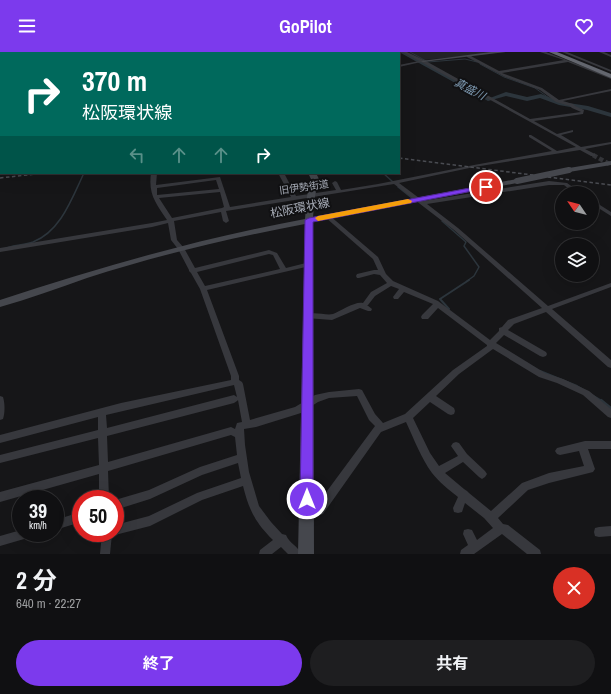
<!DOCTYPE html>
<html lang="ja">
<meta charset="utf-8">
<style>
:root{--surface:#101012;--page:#1e1e20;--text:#f1f3f6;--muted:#9c9d9f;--line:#303032;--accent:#7c3aed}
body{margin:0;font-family:"Archivo Narrow","Noto Sans JP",sans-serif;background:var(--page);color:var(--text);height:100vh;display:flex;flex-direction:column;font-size:15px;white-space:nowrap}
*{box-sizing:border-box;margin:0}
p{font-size:13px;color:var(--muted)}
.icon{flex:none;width:22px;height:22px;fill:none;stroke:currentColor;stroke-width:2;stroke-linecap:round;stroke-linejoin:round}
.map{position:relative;height:502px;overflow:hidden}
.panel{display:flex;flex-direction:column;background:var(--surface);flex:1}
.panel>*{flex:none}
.banner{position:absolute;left:0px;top:0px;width:400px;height:122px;box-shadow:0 4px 16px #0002,0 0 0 1px var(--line);background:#00695c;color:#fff;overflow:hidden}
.needle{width:26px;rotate:305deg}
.buttons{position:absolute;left:555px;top:134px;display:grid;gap:8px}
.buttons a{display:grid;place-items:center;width:44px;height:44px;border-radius:50%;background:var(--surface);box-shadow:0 4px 16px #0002,0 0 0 1px var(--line);font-size:20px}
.speed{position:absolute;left:12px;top:438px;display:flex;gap:8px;font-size:20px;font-weight:700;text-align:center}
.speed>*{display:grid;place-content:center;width:52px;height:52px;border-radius:50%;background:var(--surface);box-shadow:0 4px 16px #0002,0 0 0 1px var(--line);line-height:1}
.speed small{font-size:10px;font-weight:400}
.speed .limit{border:6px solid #d22;background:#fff;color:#111}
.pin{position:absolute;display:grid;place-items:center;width:34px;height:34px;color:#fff;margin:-17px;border:2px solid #fff;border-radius:50%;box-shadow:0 1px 4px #0007}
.me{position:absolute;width:44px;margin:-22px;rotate:0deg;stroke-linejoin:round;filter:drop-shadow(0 0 3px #0008)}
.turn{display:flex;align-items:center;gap:14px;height:84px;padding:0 16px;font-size:18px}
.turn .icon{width:52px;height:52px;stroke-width:2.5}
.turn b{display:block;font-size:28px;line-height:34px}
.lanes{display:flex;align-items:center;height:38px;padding:0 16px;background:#0003;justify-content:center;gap:20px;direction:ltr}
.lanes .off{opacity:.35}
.round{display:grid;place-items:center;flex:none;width:42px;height:42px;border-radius:21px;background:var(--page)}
.headline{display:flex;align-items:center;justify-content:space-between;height:68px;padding:0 16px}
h1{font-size:24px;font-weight:700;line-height:30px}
.primary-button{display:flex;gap:8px;margin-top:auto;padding:8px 16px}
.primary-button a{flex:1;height:46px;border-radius:24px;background:var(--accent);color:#fff;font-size:16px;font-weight:700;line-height:46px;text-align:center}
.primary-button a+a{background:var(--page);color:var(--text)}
header{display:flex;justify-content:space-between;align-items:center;height:52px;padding:0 16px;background:var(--accent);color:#fff;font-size:18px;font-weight:700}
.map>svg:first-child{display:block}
.built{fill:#222225}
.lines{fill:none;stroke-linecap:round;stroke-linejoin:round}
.stream-far3{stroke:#2c353c;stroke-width:1}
.stream-far2{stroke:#2c353c;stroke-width:1.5}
.stream-far1{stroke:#2c353c;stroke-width:2}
.stream{stroke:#2c353c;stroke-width:2.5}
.river{fill:#2c353c;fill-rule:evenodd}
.street-tunnel{stroke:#333438;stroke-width:4.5;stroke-dasharray:4.5 2.5;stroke-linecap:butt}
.street{fill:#37383d;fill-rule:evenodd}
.secondary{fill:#45474d;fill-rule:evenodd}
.highway{fill:#63666e;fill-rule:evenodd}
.rail-far1{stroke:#4a4c52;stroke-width:1;stroke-dasharray:2.5 2;stroke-linecap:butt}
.rail{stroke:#4a4c52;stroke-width:1.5;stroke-dasharray:3.5 2.5;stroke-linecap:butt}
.secondary-bridge{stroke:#45474d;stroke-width:6}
.route{fill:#7c3aed;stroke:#51269a}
.slow{fill:#f59e0b}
.labels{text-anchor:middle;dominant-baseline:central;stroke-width:4;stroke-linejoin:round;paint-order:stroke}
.far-street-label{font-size:10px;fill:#a8adb8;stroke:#111113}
.far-water-label{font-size:11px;font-style:italic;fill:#7f9bb3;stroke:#111113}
.street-label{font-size:12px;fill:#a8adb8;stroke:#111113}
</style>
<header><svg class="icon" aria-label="menu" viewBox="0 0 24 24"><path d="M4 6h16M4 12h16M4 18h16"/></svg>GoPilot<svg class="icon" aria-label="heart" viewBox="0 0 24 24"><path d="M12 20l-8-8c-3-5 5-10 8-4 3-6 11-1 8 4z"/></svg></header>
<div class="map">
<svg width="611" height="502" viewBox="0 0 611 502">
<rect width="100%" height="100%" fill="#161618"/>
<path class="built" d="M408,0H506L423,8Z"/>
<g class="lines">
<path class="stream-far3" d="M410,0L428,10L465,7L477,10
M480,12L504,25L535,36L549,46"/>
<path class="stream-far2" d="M383,121L393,130
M398,135L413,147
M442,169L466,190L464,194L479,215L474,224L467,229
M0,199C10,192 22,194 33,190C61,179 72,146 84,121"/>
<path class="stream-far1" d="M449,257L440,247L469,228
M540,319L577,334L602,349"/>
<path class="stream" d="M601,348L611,356"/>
<path class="river" d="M90,0H96L97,1H91Z
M399,0H406L490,46L506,40L527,45L541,42L562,50L588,54L611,61V65L587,58L559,53L540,46L527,49L506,44L488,49Z"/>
<path class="street-tunnel" d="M593,103L611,113"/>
<path class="street" d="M306,0H310L311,1H307Z
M403,0H407L424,8L530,67L581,60L572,56L570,54L556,50L540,38L505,25L467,5V3H469L499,19L564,8L540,0H546L611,25V27L568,10L502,21L542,36L559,48L611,37V39L563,49L573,52L575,54L584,58L583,62L534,69L557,82L573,78V80L561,83L581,95L611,90V92L585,97L595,102V104H591L580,98L474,115L399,131L423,149L549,129L567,131L581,141H574L564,133H549L427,152L458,176L548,254L611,231V235L552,257L611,308V316L608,315L546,260L514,272L508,278L546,300L547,302L546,304L543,305L540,304L504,283L496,291L545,321L563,327L589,339L611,357V366L608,365L583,343L557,331L539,325L493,297L459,322L436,344L454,356L455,359L454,362L451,363L448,362L430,350L413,366L430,401L439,414L458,404L451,394L453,391L456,390L459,391L467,402L485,419L487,422L485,425L482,427L479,425L463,410L445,421L464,437L467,439L469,441L491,459L522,431L549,421L584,414L579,399L560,403L557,402L555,399L557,396L585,389H611V397H588L595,417L593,420L549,431L528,438L498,466L503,472L508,473L540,498L541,502H527L502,482L474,502H460L461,498L468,493L463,482L464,478L468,477L472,478L477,488L493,476L484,466L465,451L462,460L458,461L454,460L453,456L458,445C449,438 439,430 432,421C421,406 414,387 406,370L381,380L323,462L306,468L302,467L301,463L302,459L316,454L375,374L369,368L357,344L329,346L318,350L301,361L256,375L244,377L245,393L249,420L259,454L271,470L282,482L286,483C289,491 298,494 301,502H288L281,495L272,502H259L260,498L273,488C255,470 249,458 243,434L202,448L150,474L115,483L112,482L110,502H100L102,481H115V473L149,464L197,441L241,426L238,411L202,423L150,447L115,458V448L149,438L200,415L237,403L235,385L231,383L108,419L109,447H99V422L0,450V440L99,413L98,386L0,411V403L98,378V365L0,391V383L121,351L231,328V324L200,237L191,221L189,219V218L178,197L171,188L168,171L152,175L0,200V196L152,171L167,168C156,151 148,143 151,121H157L156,133L220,125L230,155L291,145L278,121H284L296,144L336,138L332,131L335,129L337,130L341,138L378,132L474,113L552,99L529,85V83H531L557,99L576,95L421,10L399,15V13L419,9ZM216,128L219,137L157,143V136ZM394,132L454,178L542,256L508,268L502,275L499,276V279L490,288L438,249L393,229L386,222L378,205L329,163H325V165L373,207L378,218H374L357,222L356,224L357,226H359L374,222L380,223L387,231L371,240L363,251C355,249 341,259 333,262C325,264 312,258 305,264L306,266L332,268L360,256L368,259H371L372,257L367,253H368L375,244L391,234L399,237L393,245L394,247H398L404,240L433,252L422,263L421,265L422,267H428L438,256L487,293V294L453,318L405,362L383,371L375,362L362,338L359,337L329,340L315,343L295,355L250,368L243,332L242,330L239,328V324L207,238L310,214L313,212L310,210L286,216L277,201L269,198L195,216L184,196L177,188L174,169L221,160L223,169L226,171L229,169L226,159ZM220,140L224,155L222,156L172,166L159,146ZM269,202L273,203L280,217L205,234L197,220ZM234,333L237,345L234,343L107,376L106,363ZM238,348L242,370L237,371L235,377L231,375L108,410L107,384L234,351L237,349Z
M562,0H567L611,18V20Z
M599,0H604L611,3V5Z
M0,6H1V8H0Z
M0,39H1V41H0Z
M0,60H1V62H0Z
M0,97H1V99H0Z
M592,148L611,160V164L592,152Z
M0,344L3,345C5,351 5,361 3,367L0,368Z
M81,460V470L55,478V468Z
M611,474V484L599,485L595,484L594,480L595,476L599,475Z
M21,478V481H32L31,485L0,494V484Z"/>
<path class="secondary" d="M491,0H506L423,10L421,9Z
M611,109V113L569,120L565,118L569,116Z
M308,121H316L319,127L315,144L313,165L517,127L521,129L517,131L313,170L314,502H298L305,172C231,186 158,203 87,226C58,236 29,247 0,255V248C100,215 201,186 305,167L307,144L311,127Z"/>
<path class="highway" d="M549,0H557L611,22V26Z"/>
<path class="rail-far1" d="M219,1L225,0"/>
<path class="rail" d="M399,106L611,133
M0,126L45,121"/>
<path class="secondary-bridge" d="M517,129L569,118"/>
</g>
<path class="route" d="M486,133L489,135L488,136L313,170V447L311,451L307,453L302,451L300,447L305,168L309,166Z"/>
<path class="slow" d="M408,147L412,149L411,151L318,169L315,166L318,164Z"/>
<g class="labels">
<g class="far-street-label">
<text transform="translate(304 135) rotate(-8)">旧伊勢街道</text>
</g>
<g class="far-water-label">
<text transform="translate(470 37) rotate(28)">真盛川</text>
</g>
<g class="street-label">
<text transform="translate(300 156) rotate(-11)">松阪環状線</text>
</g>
</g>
</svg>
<div class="buttons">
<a><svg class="needle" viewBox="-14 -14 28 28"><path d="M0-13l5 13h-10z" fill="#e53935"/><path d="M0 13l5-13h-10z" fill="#9c9d9f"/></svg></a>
<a><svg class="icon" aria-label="layers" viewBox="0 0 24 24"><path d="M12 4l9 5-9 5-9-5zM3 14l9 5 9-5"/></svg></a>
</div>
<div class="speed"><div>39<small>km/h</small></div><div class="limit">50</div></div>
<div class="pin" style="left:486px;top:135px;background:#d93025"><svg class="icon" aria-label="arrive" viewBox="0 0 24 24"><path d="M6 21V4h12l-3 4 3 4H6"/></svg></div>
<svg class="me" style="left:307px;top:447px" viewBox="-20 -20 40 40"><circle r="17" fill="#7c3aed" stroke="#fff" stroke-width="3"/><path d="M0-11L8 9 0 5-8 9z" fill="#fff"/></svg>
<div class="banner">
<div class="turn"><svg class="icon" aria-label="right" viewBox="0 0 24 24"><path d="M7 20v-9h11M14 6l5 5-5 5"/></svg><div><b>370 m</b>松阪環状線</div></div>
<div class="lanes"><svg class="icon off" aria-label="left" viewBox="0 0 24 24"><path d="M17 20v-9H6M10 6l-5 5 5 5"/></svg><svg class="icon off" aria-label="ahead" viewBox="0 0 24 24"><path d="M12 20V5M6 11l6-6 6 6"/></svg><svg class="icon off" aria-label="ahead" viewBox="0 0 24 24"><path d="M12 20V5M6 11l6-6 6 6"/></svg><svg class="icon" aria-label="right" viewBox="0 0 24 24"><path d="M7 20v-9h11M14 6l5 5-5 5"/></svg></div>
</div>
</div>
<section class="panel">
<div class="headline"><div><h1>2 分</h1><p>640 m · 22:27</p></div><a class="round" style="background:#d93025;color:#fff"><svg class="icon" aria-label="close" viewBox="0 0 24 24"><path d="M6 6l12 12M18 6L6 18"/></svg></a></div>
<div class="primary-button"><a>終了</a><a>共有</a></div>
</section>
